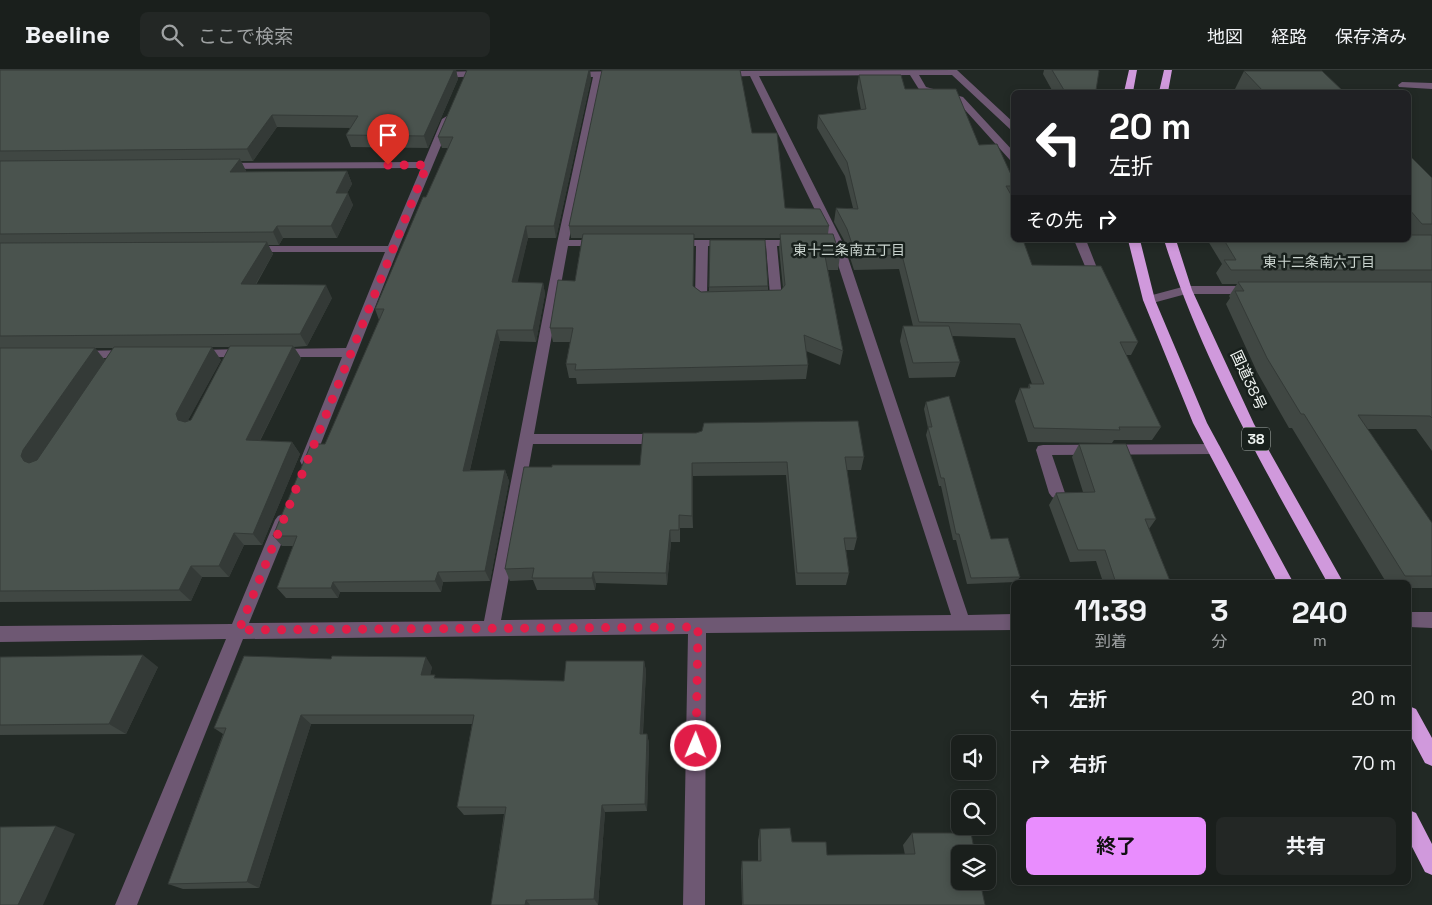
<!DOCTYPE html>
<html lang="ja">
<meta charset="utf-8">
<style>
:root{--surface:#1a1f1c;--page:#232725;--text:#f1f3f6;--muted:#9fa2a3;--line:#383d3b;--accent:#e98dfe}
body{margin:0;font-family:"Space Grotesk","Noto Sans JP",sans-serif;background:var(--page);color:var(--text);height:100vh;display:flex;flex-direction:column;font-size:19px;white-space:nowrap}
*{box-sizing:border-box;margin:0}
p{font-size:16px;color:var(--muted)}
.icon{flex:none;width:28px;height:28px;fill:none;stroke:currentColor;stroke-width:2;stroke-linecap:round;stroke-linejoin:round}
.map{position:relative;flex:1;overflow:hidden}
.drawer{position:absolute;left:1011px;top:510px;width:400px;height:305px;display:flex;flex-direction:column;background:var(--surface);border-radius:8px;box-shadow:0 2px 8px #0003,0 0 0 1px var(--line)}
.drawer>*{flex:none}
.banner{position:absolute;left:1011px;top:20px;width:400px;height:152px;border-radius:8px;box-shadow:0 2px 8px #0003,0 0 0 1px var(--line);background:#202124;color:#fff;overflow:hidden}
.buttons{position:absolute;left:951px;top:665px;display:grid;gap:10px}
.buttons a{display:grid;place-items:center;width:45px;height:45px;border-radius:8px;background:var(--surface);box-shadow:0 2px 8px #0003,0 0 0 1px var(--line);font-size:25px}
.pin{position:absolute;display:grid;place-items:center;width:42px;height:42px;color:#fff;margin:-51px -21px;border-radius:50% 50% 50% 0;rotate:-45deg;box-shadow:0 0 5px #0007}
.pin .icon{rotate:45deg}
.me{position:absolute;width:55px;margin:-28px;rotate:1deg;stroke-linejoin:round;filter:drop-shadow(0 0 4px #0008)}
.turn{display:flex;align-items:center;gap:18px;height:105px;padding:0 15px;font-size:22px}
.turn .icon{width:65px;height:65px;stroke-width:2.5}
.turn b{display:block;font-size:35px;line-height:42px}
.then{display:flex;align-items:center;height:48px;padding:0 15px;background:#0003;gap:10px;font-size:19px}
.eta{display:flex;justify-content:space-evenly;align-items:center;height:85px;text-align:center}
.eta b{font-size:30px;font-weight:700;line-height:35px}
.action{display:flex;gap:10px;margin-top:auto;padding:10px 15px}
.action a{flex:1;height:58px;border-radius:8px;background:var(--accent);color:#111;font-size:20px;font-weight:700;line-height:58px;text-align:center}
.action a+a{background:var(--page);color:var(--text)}
ul{padding:0;list-style:none}
li{display:flex;align-items:center;gap:15px;height:65px;padding:0 15px;border-top:1px solid var(--line)}
li div{flex:1}
li b{display:block;font-size:19px}
li em{font-style:normal}
header{display:flex;align-items:center;gap:30px;box-sizing:border-box;height:70px;padding:0 25px;background:var(--surface);border-bottom:1px solid var(--line)}
header strong{font-size:24px}
nav{display:flex;gap:28px;margin-inline-start:auto;font-size:18px}
.search{width:350px;height:45px;background:var(--page);display:flex;align-items:center;gap:12px;box-sizing:border-box;padding:0 18px;border-radius:8px;color:var(--muted);font-size:19px}
.map>svg:first-child{display:block}
.lines{fill:none;stroke-linecap:round;stroke-linejoin:round}
.minor{fill:#6e5873;fill-rule:evenodd}
.highway{fill:#d099dc;fill-rule:evenodd}
.wall{fill:#404743;fill-rule:evenodd}
.shaded-wall{fill:#343a37}
.building{fill:#4a534e;stroke:#343a37}
.route{stroke:#e11d48;stroke-width:9;stroke-dasharray:0 16.2}
.labels{text-anchor:middle;dominant-baseline:central;stroke-width:5;stroke-linejoin:round;paint-order:stroke}
.far-neighbourhood-label{font-size:14px;fill:#cad4cf;stroke:#18201c}
.shield{fill:#18201c;stroke:#adb3b0;stroke-width:1}
.shield-label{font-size:14px;font-weight:bold;fill:#edf2ef}
.street-label{font-size:15px;fill:#edf2ef;stroke:#18201c}
</style>
<header>
<strong>Beeline</strong>
<div class="search"><svg class="icon" aria-label="search" viewBox="0 0 24 24"><circle cx="10" cy="10" r="6"/><path d="M15 15l6 6"/></svg>ここで検索</div>
<nav><a>地図</a><a>経路</a><a>保存済み</a></nav>
</header>
<div class="map">
<svg width="1432" height="835" viewBox="0 0 1432 835">
<rect width="100%" height="100%" fill="#222925"/>
<g class="lines">
<path class="minor" d="M957,0L1014,53V61L1011,60L952,5H919L926,17L963,27L1014,82V91L1010,90L957,31L920,21L910,5L759,6L843,173L968,545L1014,544V560L706,563L705,835H683L688,564L243,569L137,835H115L226,569L0,572V556L232,554L275,450L278,446L283,444L288,446L291,450L249,553L484,551L557,173L593,7H571L568,6V2L621,1L625,4L621,7H602L569,170H600L606,173L600,176H568L534,364H663L668,365L670,369L668,373L663,374H533L501,550L951,545L831,173L750,6L721,7L717,4L721,1Z
M483,1L486,2V6L436,8L432,5L436,2Z
M1402,12L1432,13V19L1399,17L1398,15Z
M447,46L452,49L398,179L314,391L312,395L307,397L302,395L300,391L342,287H277L272,286L271,283L272,280L277,279L346,278L385,182H251L245,179L251,176H388L421,98L224,99L219,96L224,93L424,92L442,49Z
M673,170H800L806,173L800,176H777L782,229C778,235 764,235 760,229L762,226L770,225L766,176H708L707,226L717,227L719,230C714,236 700,236 695,230L696,176L669,175L667,173L669,171Z
M1074,170H1086L1097,198L1095,201H1087Z
M1186,216H1253L1259,220L1253,224H1186L1149,234L1143,230L1145,227Z
M246,279L251,280L252,283L251,286L197,288L192,287L191,284L192,281L197,280Z
M129,280L134,281L135,284L134,287L79,289L74,288L72,285L74,282L79,281Z
M1214,374L1219,375L1221,379L1219,383L1214,384L1052,385L1065,423L1062,427L1057,429L1052,427L1049,423L1036,380L1038,376L1043,375Z
M1409,542H1432V558L1409,557Z"/>
<path class="highway" d="M1129,0H1137L1133,22H1124Z
M1164,0H1172L1168,22H1159Z
M1128,170H1140L1155,230L1207,353L1293,512H1277L1193,353L1143,230Z
M1164,170H1176L1192,220L1254,354L1343,512H1327C1266,402 1202,291 1164,170Z
M1409,636L1416,639L1432,668V696L1425,693L1409,663Z
M1409,740L1416,743L1432,774V805L1425,802L1409,771Z"/>
</g>
<path class="wall" d="M0,0H462H456L458,9L428,78L351,77L346,65L350,58L277,57L253,91H241L246,101L245,102L347,101L352,114L347,123L353,135L337,168H283L279,175H268L273,184L256,215L332,228L307,276L294,277L301,288L260,371L292,372L300,384L262,475H244L229,507H202L191,531L0,532ZM203,277H230L191,350H188L221,290ZM87,278H113L105,290L95,278Z
M590,0L591,9L556,168H528L517,212L543,213L545,224L536,272L500,271L470,400H505L509,411L490,511L443,512L441,522H340L338,528H286L277,518L293,476H282L273,466L325,374L379,250L375,239L426,127L448,78H442L438,67Z
M1044,0H1098L1096,20L1095,22H1053L1043,4Z
M1244,1L1344,22H1238L1235,19Z
M859,5L905,19L979,75L1014,111V123L1012,128L1014,130V170L1032,195L1138,272L1131,285H1126L1161,357L1152,370H1114L1112,373L1028,372L1015,331L1020,318H1028L1029,314H1032L1015,268L952,266L960,292L955,307L909,308L900,271L903,256H913L899,199L854,200L845,172L834,152L836,138H853L845,106L817,58L818,45L861,40L857,18Z
M752,63L785,138L829,156L828,164L840,186L838,200H828L843,281L840,295L806,281L808,295L806,309L577,314L576,308H569L566,294L570,272H553L550,258L575,211L582,168H571L569,156ZM694,168H780L779,178L783,218L781,220H768V216L710,170L709,221L701,222L693,216Z
M1409,85L1432,108V381L1416,359H1367L1432,453V518H1409V512H1386L1292,358H1289L1257,302L1226,234L1230,228L1229,226L1237,214H1222L1216,203L1222,194L1208,171L1409,170Z
M926,332L991,469L1020,507L1016,512L967,514L956,470H953L941,416H939L926,365L928,358L924,339Z
M643,363L864,387L861,400H847L857,468L854,480H846L849,503L846,515H796L786,405L693,406V458H680V472H671L667,515L596,513L595,520H537L533,510L510,511L505,499L640,395Z
M1079,374L1156,449L1149,459L1170,511L1169,512H1103L1096,491L1070,492L1049,435L1056,423L1083,422L1072,387Z
M0,587L158,597L126,664L0,665Z
M331,589L432,597L430,605L436,608L564,611L644,591L646,601L643,664H647L649,673L647,741L605,742L598,835H491L504,744L464,745L457,737L472,654H311L259,818L183,819L168,814L223,664L214,658Z
M760,759L827,785H905L903,775L912,763L985,835H742L741,801L742,791H758V770Z"/>
<path class="shaded-wall" d="M454,0H456L458,9L428,78L424,66Z
M589,0H590L591,9L556,168L554,156Z
M272,45L277,57L253,91L247,79Z
M240,89L246,101L236,114L230,102Z
M347,101L352,114L341,135L336,123Z
M348,123L353,135L337,168L331,156Z
M277,156L283,168L279,175L273,162Z
M526,156L528,168L515,224L512,212Z
M267,172L273,184L248,227L241,214Z
M543,213L545,224L536,272L533,260Z
M326,215L332,228L307,276L300,264Z
M497,260L500,271L467,412L463,401Z
M293,276L301,288L254,382L246,370Z
M212,277L221,290L185,356L178,350L176,344Z
M95,278L105,291L34,398L24,391L21,386L23,380Z
M292,372L300,384L262,475L253,464Z
M692,393L693,406V458L692,446Z
M505,400L509,411L490,511L485,501Z
M670,460L671,472L667,515L666,503Z
M234,463L244,475L229,507L219,496Z
M191,496L202,507L191,531L179,520Z
M438,502L443,512L441,522L435,511Z
M593,502L596,513L595,520L592,508Z
M333,512L340,522L338,528L331,518Z
M143,585L158,597L126,664L109,654Z
M426,587L432,597L428,615L421,605Z
M644,591L646,601L642,673L640,664Z
M301,645L311,654L259,818L247,812Z
M647,664L649,673L647,741L645,734Z
M602,735L605,742L598,835L594,829Z
M56,756L75,764L43,835H18Z
M526,830L530,835H525Z"/>
<path class="building" d="M0,0H454L424,66L346,65L358,46L272,45L247,79L0,81Z
M467,0H589L554,156H526L512,212L543,213L533,260H497L463,401L505,400L485,501L438,502L435,511L333,512L331,518H277L297,466H273L311,374H325L384,239H375L423,127H426L453,67H438Z
M602,0H740L752,63H777L785,138L820,139L829,156H569Z
M1052,0H1098L1099,1L1096,20H1064Z
M1244,1H1322L1344,22H1264Z
M859,5H901L905,19H956L979,75L997,74L1014,111V116H1006L1014,130V140H1012L1014,144V170H1023L1032,195L1101,196L1138,272H1120L1161,357H1119L1120,360L1034,358L1020,318H1030L1029,314H1044L1020,254L919,252L902,185L856,186L847,159L836,138L858,139L847,92L818,45L866,39Z
M1409,85L1432,108V154H1422L1409,139Z
M240,89L230,102L347,101L336,123H348L331,156H277L273,162L0,164V91Z
M583,164H694L693,216L701,222L781,220L785,215L780,164H833L840,186H825L843,281L804,265L808,295L575,300L576,294H566L573,258H550L558,210L575,211Z
M1409,165H1432V200H1231L1224,190H1236L1224,170H1409Z
M710,170H765L768,216L709,217Z
M267,172L241,214L326,215L300,264L0,266V173Z
M1238,212H1432V348L1430,346L1358,345L1432,453V506H1405L1304,344H1301L1267,288L1235,221H1244Z
M903,256H949L960,292L913,293Z
M230,276H293L246,370L292,372L253,464L234,463L219,496H191L179,520L0,521V278H95L23,380L21,386L24,391L29,393L37,390L114,277H212L176,344L178,350L185,352L191,350Z
M949,326L991,469L1008,468L1020,507L971,508L959,464H956L944,408H941L928,357H932L926,332Z
M858,351L864,387H845L857,468H844L849,503H797L787,392L692,393V446L679,445V460H670L666,503L593,502L592,508H532L534,498L505,499L524,397H552V395H640L643,363H696L702,361L704,353Z
M1079,374H1126L1156,449H1145L1170,511L1115,510L1105,480H1078L1056,423L1095,422Z
M143,585L109,654L0,655V587Z
M244,586L331,589L332,586L426,587L421,605H435L434,608L564,611L566,591H644L640,664H647L645,734L602,735L594,829L526,830L525,835H491L506,737H457L474,645H301L247,812L168,814L226,658H214Z
M56,756L18,835H0V757Z
M790,758L792,772H826L827,785L915,784L912,763H971L975,784H960V811H980L985,835H743L742,791H761L760,759Z"/>
<g class="lines">
<path class="route" d="M388,95H427L239,560L698,557L696,676"/>
</g>
<g class="labels">
<g class="far-neighbourhood-label">
<text x="849" y="180">東十二条南五丁目</text>
<text x="1319" y="192">東十二条南六丁目</text>
</g>
<rect class="shield" x="1242" y="357.5" width="28" height="23" rx="4"/>
<g class="shield-label">
<text x="1256" y="369">38</text>
</g>
<g class="street-label">
<text transform="translate(1249 310) rotate(65)">国道38号</text>
</g>
</g>
</svg>
<div class="buttons">
<a><svg class="icon" aria-label="sound" viewBox="0 0 24 24"><path d="M4 9h4l5-4v14l-5-4H4zM17 9q2 3 0 6"/></svg></a>
<a><svg class="icon" aria-label="search" viewBox="0 0 24 24"><circle cx="10" cy="10" r="6"/><path d="M15 15l6 6"/></svg></a>
<a><svg class="icon" aria-label="layers" viewBox="0 0 24 24"><path d="M12 4l9 5-9 5-9-5zM3 14l9 5 9-5"/></svg></a>
</div>
<div class="pin" style="left:388px;top:95px;background:#d93025"><svg class="icon" aria-label="arrive" viewBox="0 0 24 24"><path d="M6 21V4h12l-3 4 3 4H6"/></svg></div>
<svg class="me" style="left:696px;top:676px" viewBox="-20 -20 40 40"><circle r="17" fill="#e11d48" stroke="#fff" stroke-width="3"/><path d="M0-11L8 9 0 5-8 9z" fill="#fff"/></svg>
<div class="banner">
<div class="turn"><svg class="icon" aria-label="left" viewBox="0 0 24 24"><path d="M17 20v-9H6M10 6l-5 5 5 5"/></svg><div><b>20 m</b>左折</div></div>
<div class="then">その先<svg class="icon" aria-label="right" viewBox="0 0 24 24"><path d="M7 20v-9h11M14 6l5 5-5 5"/></svg></div>
</div>
<section class="drawer">
<div class="eta">
<div><b>11:39</b><p>到着</p></div>
<div><b>3</b><p>分</p></div>
<div><b>240</b><p>m</p></div>
</div>
<ul>
<li><svg class="icon" aria-label="left" viewBox="0 0 24 24"><path d="M17 20v-9H6M10 6l-5 5 5 5"/></svg><div><b>左折</b></div><em>20 m</em></li>
<li><svg class="icon" aria-label="right" viewBox="0 0 24 24"><path d="M7 20v-9h11M14 6l5 5-5 5"/></svg><div><b>右折</b></div><em>70 m</em></li>
</ul>
<div class="action"><a>終了</a><a>共有</a></div>
</section>
</div>
